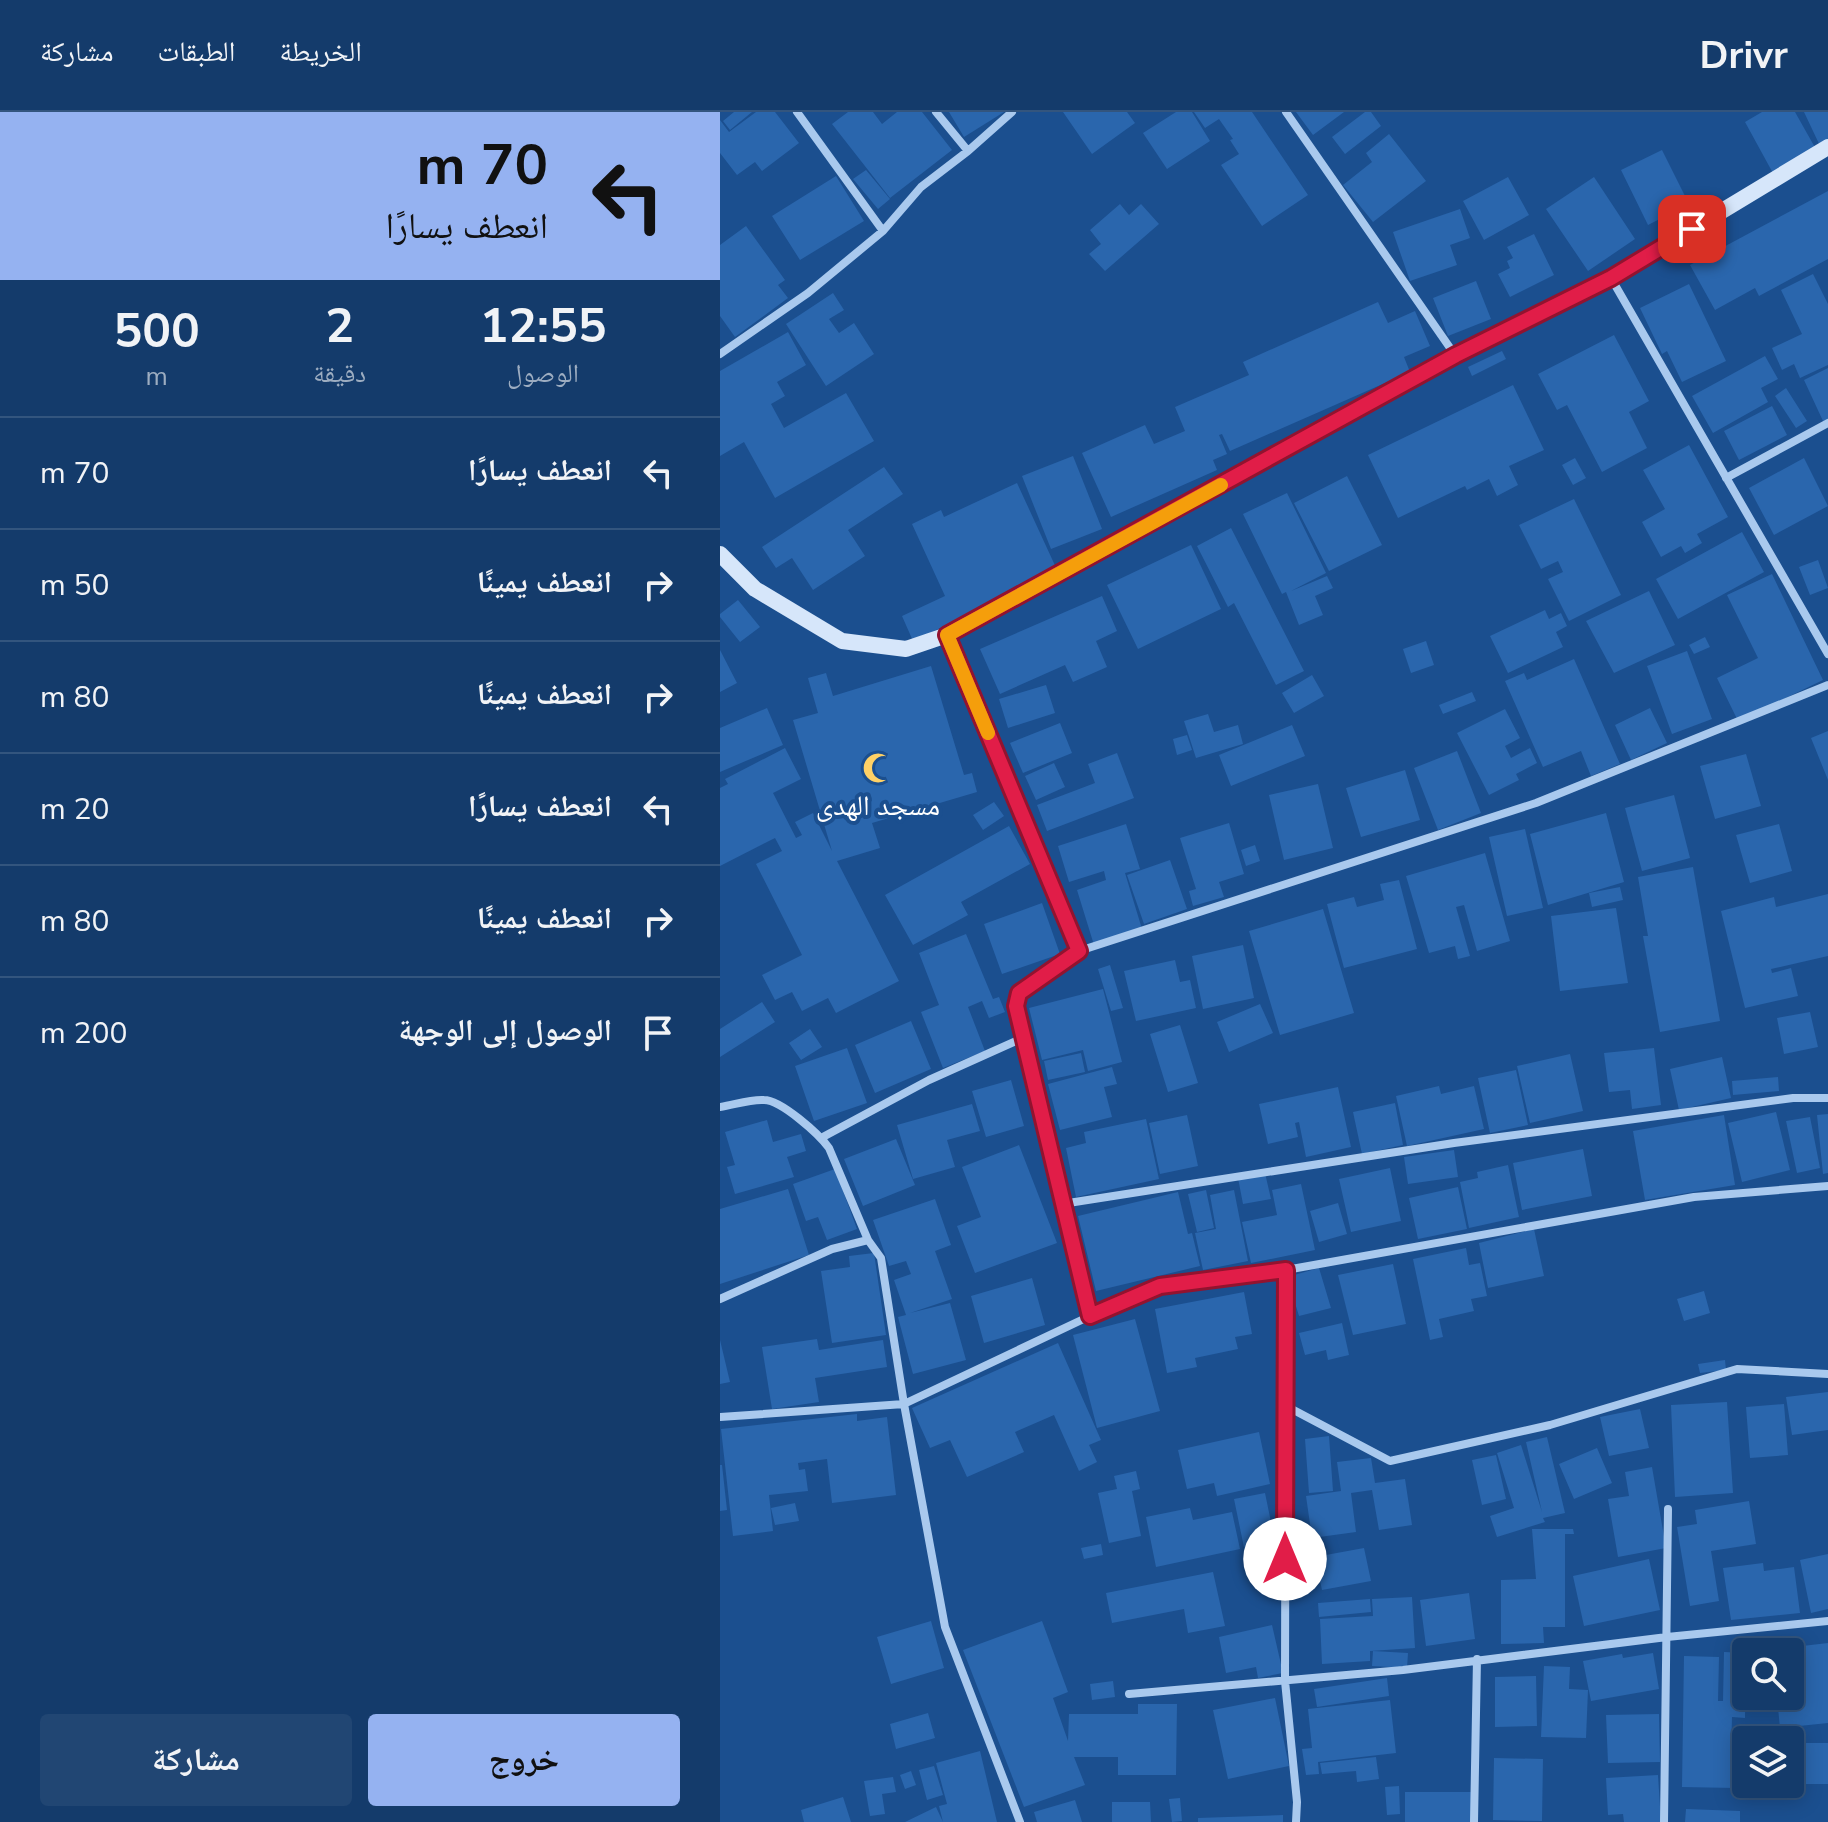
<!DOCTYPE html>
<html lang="ar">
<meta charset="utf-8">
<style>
:root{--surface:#143b6b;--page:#214673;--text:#f1f3f6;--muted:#9dadc1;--line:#33557e;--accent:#95b2f1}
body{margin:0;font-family:"Nunito Sans","Noto Naskh Arabic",sans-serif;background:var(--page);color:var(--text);direction:rtl;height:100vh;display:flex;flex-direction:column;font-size:30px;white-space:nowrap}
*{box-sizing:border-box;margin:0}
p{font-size:26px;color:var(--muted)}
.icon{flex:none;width:44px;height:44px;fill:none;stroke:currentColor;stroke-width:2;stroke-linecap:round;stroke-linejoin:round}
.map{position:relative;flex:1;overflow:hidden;direction:ltr}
.side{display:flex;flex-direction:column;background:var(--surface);width:720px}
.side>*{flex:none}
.guide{background:#95b2f1;color:#111;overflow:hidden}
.buttons{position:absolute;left:1012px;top:1526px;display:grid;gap:16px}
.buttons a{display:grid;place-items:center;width:72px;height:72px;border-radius:8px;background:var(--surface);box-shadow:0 4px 20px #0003,0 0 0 2px var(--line);font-size:40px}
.pin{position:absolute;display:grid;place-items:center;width:68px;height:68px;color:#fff;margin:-34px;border-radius:16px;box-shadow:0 4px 12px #0006}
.me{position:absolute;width:88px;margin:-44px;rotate:0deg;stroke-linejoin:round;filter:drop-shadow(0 0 6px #0008)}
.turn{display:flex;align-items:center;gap:28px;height:168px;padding:0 40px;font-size:36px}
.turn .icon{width:104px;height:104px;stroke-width:2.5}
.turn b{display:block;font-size:56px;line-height:68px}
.eta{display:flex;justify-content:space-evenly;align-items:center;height:136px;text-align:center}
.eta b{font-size:48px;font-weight:700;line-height:56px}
.primary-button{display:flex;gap:16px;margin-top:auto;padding:16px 40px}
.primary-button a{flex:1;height:92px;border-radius:8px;background:var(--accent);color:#111;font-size:32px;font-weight:700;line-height:92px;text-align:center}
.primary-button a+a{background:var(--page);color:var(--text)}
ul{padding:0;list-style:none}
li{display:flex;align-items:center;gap:24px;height:112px;padding:0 40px;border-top:2px solid var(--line)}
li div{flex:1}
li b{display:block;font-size:30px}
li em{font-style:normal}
header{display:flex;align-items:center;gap:48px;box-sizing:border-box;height:112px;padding:0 40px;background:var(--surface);border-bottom:2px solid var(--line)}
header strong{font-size:38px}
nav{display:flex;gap:44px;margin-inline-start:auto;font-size:28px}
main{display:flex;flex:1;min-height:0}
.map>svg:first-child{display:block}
.building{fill:#2a66ad}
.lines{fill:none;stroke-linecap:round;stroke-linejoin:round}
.street{stroke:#a9c9ee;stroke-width:8}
.secondary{stroke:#d6e6fa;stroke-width:16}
.route-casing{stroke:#92132f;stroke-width:20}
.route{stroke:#e11d48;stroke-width:14}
.slow{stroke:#f59e0b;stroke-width:14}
.labels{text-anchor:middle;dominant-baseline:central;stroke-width:8;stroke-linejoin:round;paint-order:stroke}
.poi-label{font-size:28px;fill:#fff;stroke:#1b4f8f}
</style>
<header>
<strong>Drivr</strong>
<nav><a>الخريطة</a><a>الطبقات</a><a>مشاركة</a></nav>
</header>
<main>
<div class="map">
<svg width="1108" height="1710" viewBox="0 0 1108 1710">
<rect width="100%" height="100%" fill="#1b4f8f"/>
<path class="building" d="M14,0H32L10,18L3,9Z
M36,0H55L79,31L42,59L35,50L17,63L0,41V8L9,20Z
M128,0H153L162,12L177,0H202L232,38L170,86L112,12Z
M229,0H284L244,25Z
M343,0H407L415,11L372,42Z
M456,0H472L490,29L447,57L423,21Z
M474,0H532L588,83L542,114L501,53L519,42L510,28L513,27L499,7L485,16Z
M576,0H624L593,23Z
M645,0H651L661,14L625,42L612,25Z
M1042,0H1075L1097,39L1054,63L1025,10Z
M1084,0H1108V31L1101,36Z
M669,22L706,69L653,110L623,73L652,50L646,41Z
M942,38L969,92L928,113L901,58Z
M146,58L170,87L158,97L133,67Z
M116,64L144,109L80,148L52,104Z
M788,65L809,103L764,128L743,89Z
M874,65L915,127L868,159L826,97Z
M1108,79V147L1039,184L1035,176L995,198L970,153Z
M400,92L409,103L421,92L439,112L385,159L369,142L381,132L370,118Z
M740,97L750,126L730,133L737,153L690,169L673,120Z
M26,114L65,168L58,173L68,186L15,225L0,204V133Z
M814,122L834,163L790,185L778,162L790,156L787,149L793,146L787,135Z
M1093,162L1108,192V253L1080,266L1074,252L1062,258L1052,236L1082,222L1061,178Z
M756,169L771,207L728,224L713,186Z
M969,172L1006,249L962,270L947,239L942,242L920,196Z
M113,181L124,198L109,207L119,221L134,211L154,242L106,274L66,212Z
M658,190L668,211L695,199L710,234L684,245L690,260L510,339L502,322L499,323L507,342L493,348L497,358L391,405L362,341L425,313L434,332L465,319L455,295L529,263L523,250Z
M68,220L86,253L57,270L65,284L51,292L64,316L126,281L154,329L55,386L24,330L0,344V259Z
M894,223L929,289L909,300L927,336L882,360L847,293L837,298L818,262Z
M782,239L786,247L752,264L748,255Z
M1045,244L1058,267L1041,276L1048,290L993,321L972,284Z
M1108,256V307L1103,309L1084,268Z
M793,273L824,338L789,354L798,373L777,384L769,367L747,378L745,374L678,406L648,343Z
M1066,276L1087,309L1076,316L1055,284Z
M1052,294L1067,323L1019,348L1004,319Z
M969,333L1008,405L977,422L982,431L965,441L961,434L941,445L922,410L945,397L923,358Z
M353,344L382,417L331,437L302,364Z
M855,346L866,366L853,373L842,353Z
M1084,346L1108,394L1054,423L1029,376Z
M164,355L183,382L128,418L145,444L93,478L72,446L56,456L42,435Z
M627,364L662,433L609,459L574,391Z
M297,371L338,460L193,529L182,504L225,484L192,412L221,398L224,405Z
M567,381L606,461L571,479L607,464L613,476L595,484L603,503L579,513L566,480L562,482L523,402Z
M854,387L901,483L849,509L828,467L843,460L838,449L821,457L799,413Z
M511,416L584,559L556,573L514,491L508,495L477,434Z
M1022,420L1044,460L958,507L936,467Z
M471,433L501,497L418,537L387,473Z
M1098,448L1108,476L1090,483L1079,455Z
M1052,462L1103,568L1018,609L997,566L1038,546L1007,483Z
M929,479L955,533L894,561L866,509Z
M382,484L397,519L376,529L387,555L353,570L345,553L280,582L260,537Z
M18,488L40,515L20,530L0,505V502Z
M825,498L829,507L841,501L847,514L836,520L843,535L788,561L770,524Z
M985,525L990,535L974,542L969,533Z
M706,529L714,553L691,561L683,537Z
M0,538L17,571L0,580Z
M967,539L992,607L952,622L927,554Z
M854,547L900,652L871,664L861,639L823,655L785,569L804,561L807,568Z
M211,554L244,663L252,661L257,680L152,711L160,736L117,749L179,869L116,901L108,886L82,899L72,880L55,888L42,863L82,843L36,752L62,739L55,726L0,754V676L8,672L5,667L65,636L81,667L53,681L76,726L82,723L75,710L93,701L112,739L73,608L98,601L88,566L106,561L113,584Z
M592,563L604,584L574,601L562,581Z
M326,573L335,601L288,616L279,587Z
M752,580L756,589L723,602L719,593Z
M47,596L63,633L0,660V616Z
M930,596L947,631L911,648L895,613Z
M785,597L800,626L785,634L791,646L810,636L817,651L796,662L799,668L769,683L737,621Z
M488,602L494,620L518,613L523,632L476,646L464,609Z
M340,611L352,641L303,661L290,631Z
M572,613L585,644L511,674L499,643Z
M1108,619V668L1091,626Z
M467,623L472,638L457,643L453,627Z
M737,639L761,701L718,718L694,656Z
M397,641L414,686L327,719L317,693L375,671L368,652Z
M1026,642L1041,694L995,707L980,654Z
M334,651L345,675L316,688L305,664Z
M685,658L700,708L641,725L626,676Z
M598,672L613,736L564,748L549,683Z
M954,683L970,746L922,759L905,696Z
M274,690L284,704L263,718L253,703Z
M886,701L904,770L828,793L810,722Z
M509,711L524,762L499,770L504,785L473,794L469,779L476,777L460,726Z
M406,712L420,757L405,761L422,817L374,833L357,778L386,768L384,759L349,770L338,734Z
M1059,712L1072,759L1030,771L1016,723Z
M289,714L310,752L241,790L248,803L193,833L165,783Z
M805,717L823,796L787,804L769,725Z
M535,733L540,749L526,754L521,738Z
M765,741L790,829L757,839L744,793L736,795L750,844L738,847L735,834L709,841L686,764Z
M450,748L467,797L424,812L407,763Z
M973,755L1000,909L940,920L923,824H928L918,765Z
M679,768L697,837L624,856L607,792L634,785L637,795L664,788L660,772Z
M900,775L903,788L872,795L869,781Z
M1108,782V844L1051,857L1052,861L1071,856L1078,884L1025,896L1001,799L1054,785L1056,795Z
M322,791L340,842L282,862L264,812Z
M896,796L908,871L840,879L831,804Z
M603,797L634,901L560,923L529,819Z
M246,822L273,887L279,885L285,900L269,906L262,889L248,895L265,939L223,956L201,900L219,893L199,841Z
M523,833L534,886L483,897L472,844Z
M455,848L460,870L470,868L476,896L416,909L404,859Z
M390,853L403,896L391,899L378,857Z
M383,877L402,950L368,959L363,938L322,948L309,896Z
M42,890L55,910L0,945V917Z
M540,892L553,921L509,940L497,910Z
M1090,900L1098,935L1064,942L1057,906Z
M191,909L211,957L155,981L135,933Z
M460,913L478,971L448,980L430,922Z
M90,917L102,935L81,948L69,931Z
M127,936L147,991L94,1009L75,954Z
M934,936L941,993L912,997L910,978L889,980L884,941Z
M361,941L365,960L328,968L324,949Z
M850,942L863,999L810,1011L797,954Z
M1002,945L1011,986L959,998L950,957Z
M392,955L397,972L384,975L392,1005L340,1018L328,972Z
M796,958L808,1013L770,1021L758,966Z
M1058,965L1059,979L1013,983L1012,969Z
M291,968L304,1014L266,1025L252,979Z
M719,974L721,982L754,974L764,1017L687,1034L676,984Z
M618,975L631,1035L586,1045L579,1010L575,1011L578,1025L548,1032L539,992Z
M675,991L683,1033L642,1042L633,1000Z
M252,992L260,1019L227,1028L235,1055L193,1067L177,1013Z
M1056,1000L1070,1058L1022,1070L1008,1011Z
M1108,1002V1061L1103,1062L1097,1003Z
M467,1003L478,1054L440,1062L429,1011Z
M1004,1003L1015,1073L925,1088L913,1019Z
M1090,1005L1100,1056L1077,1061L1066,1009Z
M426,1007L439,1067L356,1085L346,1036L366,1031L364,1020Z
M47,1008L53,1030L81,1022L86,1039L67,1045L74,1065L15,1082L7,1055L15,1053L5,1020Z
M176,1027L195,1073L143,1094L124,1047Z
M299,1033L337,1131L255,1161L237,1114L261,1105L242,1055Z
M863,1037L872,1084L802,1098L793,1051Z
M734,1038L738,1065L688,1072L684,1045Z
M788,1053L799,1105L749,1116L740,1070L758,1066L757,1060Z
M670,1056L681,1109L631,1120L619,1067Z
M115,1057L137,1117L107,1128L98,1105L86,1109L73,1072Z
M545,1061L551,1087L523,1092L518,1066Z
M581,1072L595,1138L531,1151L522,1110L557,1103L552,1078Z
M738,1075L747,1117L698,1127L689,1086Z
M68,1077L89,1143L0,1172V1097Z
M486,1078L494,1116L477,1120L468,1082Z
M514,1078L528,1149L483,1158L475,1121L496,1117L490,1083Z
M458,1080L468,1122L472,1121L480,1154L376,1179L358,1104Z
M215,1087L231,1133L215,1139L232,1187L190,1201L230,1191L246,1248L193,1262L178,1205L186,1203L174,1168L191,1162L186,1149L169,1154L153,1108Z
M618,1091L627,1122L599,1130L590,1099Z
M814,1117L824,1164L768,1176L759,1131Z
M746,1136L749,1153L760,1151L767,1184L751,1187L754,1199L719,1207L723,1225L710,1228L693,1147Z
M154,1141L166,1223L112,1231L101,1159L130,1155L129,1144Z
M673,1152L686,1212L633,1223L618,1163Z
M599,1156L611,1196L579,1204L567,1165Z
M312,1166L325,1213L264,1231L251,1184Z
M984,1179L990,1201L964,1209L957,1187Z
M524,1180L532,1222L515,1225L518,1237L475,1246L477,1255L447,1261L435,1197Z
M415,1207L440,1299L377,1316L353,1223Z
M622,1211L629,1243L608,1248L606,1238L585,1243L579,1221Z
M97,1227L99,1238L163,1228L167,1255L95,1266L99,1290L52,1297L42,1235Z
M0,1228L10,1270L0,1272Z
M338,1231L381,1328L369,1333L377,1350L359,1359L334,1303L295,1320L304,1340L247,1365L230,1328L210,1336L192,1296Z
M1005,1248L1006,1258L980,1261L978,1252Z
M1108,1280V1318L1072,1323L1066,1285Z
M1007,1290L1013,1381L955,1385L951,1293Z
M1064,1292L1068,1343L1030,1346L1026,1295Z
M920,1297L929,1336L889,1344L880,1305Z
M137,1302V1309L167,1305L176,1383L112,1391L107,1347L78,1351L79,1358L85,1357L88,1379L49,1383L53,1419L13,1424L1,1317Z
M539,1320L550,1372L497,1384L494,1371L467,1377L458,1338Z
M609,1324L613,1379L589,1381L585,1327Z
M827,1325L845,1401L823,1406L825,1410L777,1425L770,1404L794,1396L777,1341L801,1333L822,1400L806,1330Z
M877,1336L892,1371L854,1387L839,1352Z
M776,1343L786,1387L762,1393L752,1348Z
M651,1346L655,1371L685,1367L692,1413L659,1418L652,1378L631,1381L636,1420L592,1426L586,1384L621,1379L617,1350Z
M0,1353H2L7,1398L0,1399Z
M932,1355L946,1436L898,1445L888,1387L909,1384L905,1360Z
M416,1359L420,1377L412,1379L421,1424L389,1431L378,1381L397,1377L394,1364Z
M545,1381L558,1444L527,1450L514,1387Z
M1029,1389L1036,1432L991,1439L999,1489L970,1494L957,1415L977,1412L975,1398Z
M75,1391L79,1409L55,1413L51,1396Z
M470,1396L473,1408L512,1400L520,1437L436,1455L426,1405Z
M812,1417H853L854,1422H845V1515H823L824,1531L781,1532V1468L816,1467Z
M381,1432L383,1443L364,1447L361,1436Z
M644,1436L651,1469L602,1478L595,1445Z
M1108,1442V1497L1091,1501L1080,1448Z
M929,1447L940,1498L864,1514L853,1464Z
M1043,1451L1044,1459L1074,1455L1080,1501L1011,1508L1003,1456Z
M493,1460L505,1514L468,1521L464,1497L392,1511L386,1481Z
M749,1481L755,1527L706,1534L700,1488Z
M692,1485L695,1536L650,1539V1549L602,1552L600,1507L653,1504L652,1487Z
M650,1487L651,1500L599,1505L598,1491Z
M211,1509L224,1556L171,1572L157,1525Z
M322,1509L348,1580L333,1586L348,1629L349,1602H418V1592H457L456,1663H398V1645H354L365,1673L304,1695L243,1538Z
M552,1513L563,1561L538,1566L536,1555L506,1561L499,1525Z
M1108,1531V1611L1060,1616L1057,1586L1071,1585L1070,1540H1066L1065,1536Z
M653,1539L688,1541L687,1556L652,1554Z
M1004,1540L1026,1541L1025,1606L1012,1605L1011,1642H1026V1662H1017L1016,1676L962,1675L964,1544L999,1545L998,1589H1003Z
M933,1541L939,1577L871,1589L863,1549L902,1542L903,1546Z
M824,1554L850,1555L849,1577L868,1578L866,1626L821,1625Z
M816,1564L817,1614L775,1615V1565Z
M667,1566L669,1584L597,1595L594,1577Z
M393,1569L395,1585L372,1588L370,1572Z
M555,1586L569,1654L508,1667L493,1598Z
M670,1588L676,1641L598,1650L599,1662L586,1663L582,1637L592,1636L588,1597Z
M208,1601L215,1626L176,1637L170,1612Z
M939,1602L940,1650L888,1651L886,1603Z
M1070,1631H1108V1672H1070Z
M260,1639L277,1710H223L219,1694L227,1692L216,1651Z
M656,1645L659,1667L637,1670L636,1659L602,1662L600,1651Z
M774,1646L823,1647L822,1709L773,1708Z
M214,1654L223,1683L207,1688L199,1658Z
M191,1659L196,1673L185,1677L180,1663Z
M938,1663L941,1710H904L903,1702L888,1703L886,1666Z
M173,1665L176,1680L162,1682L165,1702L150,1704L144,1669Z
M679,1674L680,1702L667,1703L665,1675Z
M685,1680H752V1710H685Z
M123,1685L131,1710H84L81,1698Z
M460,1686L462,1709L452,1710L449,1687Z
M355,1688L362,1710H317L314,1700Z
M392,1690H430L431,1710H392Z
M216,1695L223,1710H185Z
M966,1697L1020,1699V1710H965Z
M563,1703V1710H478V1706Z"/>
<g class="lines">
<path class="street" d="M77,0L163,119
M216,0L248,39
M566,0L735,243
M891,166L1108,542
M0,242L88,181L163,119L201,75L248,39L292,0
M1006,366L1108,311
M228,523L359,839L299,881L296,886L342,1092
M359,839L816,691L1108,573
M0,995C14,993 30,987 44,988C61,988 99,1022 109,1036L148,1128L161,1146L184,1292L0,1305
M101,1026L209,968L303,926
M566,1158L974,1085L1108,1074
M0,1187L112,1137L148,1128
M370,1204L342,1092L734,1031L1073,986H1108
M566,1294L670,1349L830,1313L1017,1257L1108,1262
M409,1582L683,1558L947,1525L1108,1509
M300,1710L225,1515L184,1292L370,1204L440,1174L566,1158L565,1569L577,1690L576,1710
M754,1710L757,1547
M944,1710L948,1397"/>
<path class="secondary" d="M0,442L35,477L122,529L186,537L227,523L736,243L891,166L1108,35"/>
</g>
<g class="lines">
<g class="route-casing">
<path id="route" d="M565,1447L566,1158L440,1174L370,1204L296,894L299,881L359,839L227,523L736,243L891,166L972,117"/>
</g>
<use href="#route" class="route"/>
<path class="slow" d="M268,621L227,523L501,373"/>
</g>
<defs>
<g id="mosque-bare" transform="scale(2.4)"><path d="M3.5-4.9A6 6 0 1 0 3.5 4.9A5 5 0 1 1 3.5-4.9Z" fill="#ffd166" stroke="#1b4f8f" stroke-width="2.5" paint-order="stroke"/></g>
</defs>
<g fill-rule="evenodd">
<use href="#mosque-bare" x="158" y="656"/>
</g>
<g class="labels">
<g class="poi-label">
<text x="158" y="694">مسجد الهدى</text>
</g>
</g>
</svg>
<div class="buttons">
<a><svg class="icon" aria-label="search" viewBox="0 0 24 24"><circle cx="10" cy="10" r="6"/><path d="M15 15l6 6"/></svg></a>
<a><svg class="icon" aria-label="layers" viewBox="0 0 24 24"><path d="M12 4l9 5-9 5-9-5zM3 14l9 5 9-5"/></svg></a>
</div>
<div class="pin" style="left:972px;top:117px;background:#d93025"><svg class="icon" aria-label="arrive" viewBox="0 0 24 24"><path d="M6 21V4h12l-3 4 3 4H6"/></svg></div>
<svg class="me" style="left:565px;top:1447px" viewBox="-20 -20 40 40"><circle r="19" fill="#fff"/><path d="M0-13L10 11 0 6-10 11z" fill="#e11d48"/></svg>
</div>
<section class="side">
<div class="guide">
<div class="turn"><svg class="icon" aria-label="left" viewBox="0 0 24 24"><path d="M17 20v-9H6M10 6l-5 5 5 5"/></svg><div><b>70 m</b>انعطف يسارًا</div></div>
</div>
<div class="eta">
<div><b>12:55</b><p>الوصول</p></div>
<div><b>2</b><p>دقيقة</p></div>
<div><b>500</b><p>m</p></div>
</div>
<ul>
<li><svg class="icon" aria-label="left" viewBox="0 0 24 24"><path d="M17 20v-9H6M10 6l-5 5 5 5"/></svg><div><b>انعطف يسارًا</b></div><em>70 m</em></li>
<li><svg class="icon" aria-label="right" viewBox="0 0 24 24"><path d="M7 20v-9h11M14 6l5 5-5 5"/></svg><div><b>انعطف يمينًا</b></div><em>50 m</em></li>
<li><svg class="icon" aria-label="right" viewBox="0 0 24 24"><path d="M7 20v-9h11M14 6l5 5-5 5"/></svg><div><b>انعطف يمينًا</b></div><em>80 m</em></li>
<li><svg class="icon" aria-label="left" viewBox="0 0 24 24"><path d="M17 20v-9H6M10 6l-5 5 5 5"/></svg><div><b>انعطف يسارًا</b></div><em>20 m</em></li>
<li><svg class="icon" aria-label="right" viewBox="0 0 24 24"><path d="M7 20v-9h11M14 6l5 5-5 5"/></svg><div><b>انعطف يمينًا</b></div><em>80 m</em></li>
<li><svg class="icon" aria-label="arrive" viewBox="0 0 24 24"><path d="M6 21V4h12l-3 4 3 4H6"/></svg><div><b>الوصول إلى الوجهة</b></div><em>200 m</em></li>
</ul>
<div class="primary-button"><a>خروج</a><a>مشاركة</a></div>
</section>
</main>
